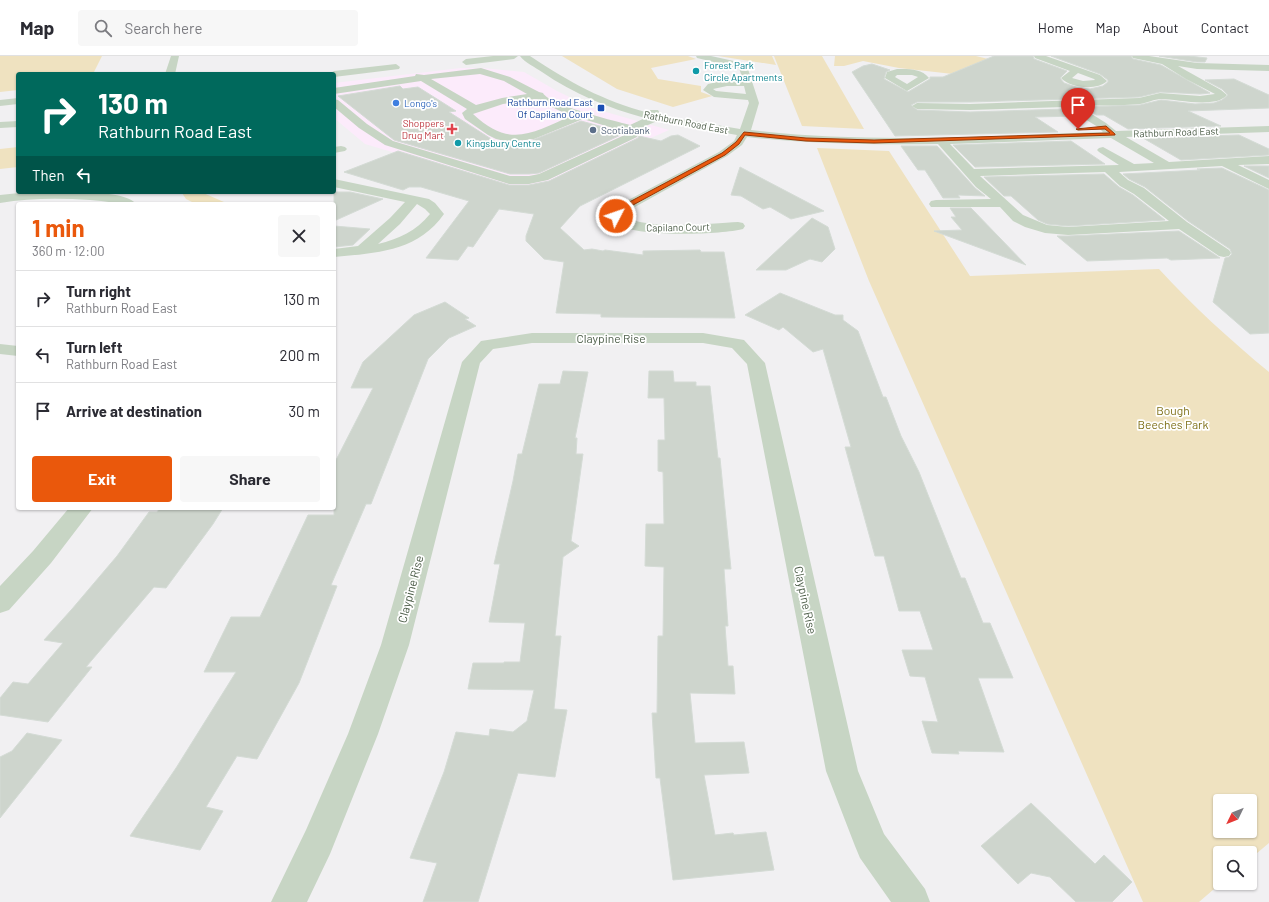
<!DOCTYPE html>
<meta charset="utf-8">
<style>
:root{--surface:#fff;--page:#f7f7f7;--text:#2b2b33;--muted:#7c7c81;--line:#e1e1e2;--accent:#ea580c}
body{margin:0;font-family:Barlow,sans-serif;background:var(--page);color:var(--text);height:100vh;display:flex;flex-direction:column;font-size:15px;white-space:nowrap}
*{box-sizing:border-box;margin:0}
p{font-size:13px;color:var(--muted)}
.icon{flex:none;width:22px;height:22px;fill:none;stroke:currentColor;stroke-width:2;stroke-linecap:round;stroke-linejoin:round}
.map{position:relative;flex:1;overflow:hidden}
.details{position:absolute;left:16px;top:146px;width:320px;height:308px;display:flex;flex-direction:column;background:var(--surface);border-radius:4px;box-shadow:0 1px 3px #0004}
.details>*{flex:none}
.top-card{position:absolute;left:16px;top:16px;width:320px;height:122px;border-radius:4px;box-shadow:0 1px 3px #0004;background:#00695c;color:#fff;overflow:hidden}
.needle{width:26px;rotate:227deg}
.fabs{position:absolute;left:1213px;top:738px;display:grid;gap:8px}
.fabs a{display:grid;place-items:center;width:44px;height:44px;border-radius:4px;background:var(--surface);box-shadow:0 1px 3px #0004;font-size:20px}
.pin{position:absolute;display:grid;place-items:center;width:34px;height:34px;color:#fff;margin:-41px -17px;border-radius:50% 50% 50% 0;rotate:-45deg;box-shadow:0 0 4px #0007}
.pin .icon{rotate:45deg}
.me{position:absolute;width:44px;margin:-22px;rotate:49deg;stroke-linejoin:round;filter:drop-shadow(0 0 3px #0008)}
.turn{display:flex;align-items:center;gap:14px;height:84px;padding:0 16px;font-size:18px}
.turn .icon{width:52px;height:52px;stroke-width:2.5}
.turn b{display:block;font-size:28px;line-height:34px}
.then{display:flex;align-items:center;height:38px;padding:0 16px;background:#0003;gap:8px;font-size:15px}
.round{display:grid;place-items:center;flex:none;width:42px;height:42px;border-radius:4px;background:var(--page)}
.summary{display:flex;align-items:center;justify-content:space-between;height:68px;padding:0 16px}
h1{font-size:24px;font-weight:700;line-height:30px;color:var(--accent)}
.primary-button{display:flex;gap:8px;margin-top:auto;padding:8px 16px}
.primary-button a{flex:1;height:46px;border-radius:4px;background:var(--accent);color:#fff;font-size:16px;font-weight:700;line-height:46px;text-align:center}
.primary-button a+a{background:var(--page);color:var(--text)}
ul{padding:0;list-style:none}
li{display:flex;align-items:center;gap:12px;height:56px;padding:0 16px;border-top:1px solid var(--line)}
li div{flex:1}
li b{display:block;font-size:15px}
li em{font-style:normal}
header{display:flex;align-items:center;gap:24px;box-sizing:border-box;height:56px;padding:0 20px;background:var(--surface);border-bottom:1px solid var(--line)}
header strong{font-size:19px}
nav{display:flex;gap:22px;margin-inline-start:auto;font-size:14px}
.search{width:280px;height:36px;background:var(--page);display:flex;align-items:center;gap:10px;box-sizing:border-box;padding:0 14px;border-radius:4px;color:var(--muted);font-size:15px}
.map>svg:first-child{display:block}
.commercial{fill:#fcebfb}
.green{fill:#efe2c0;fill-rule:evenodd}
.building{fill:#ced5cd;stroke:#d4dbd5}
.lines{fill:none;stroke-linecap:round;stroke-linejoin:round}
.minor{fill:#c7d5c4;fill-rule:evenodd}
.route{fill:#ea580c;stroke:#983908}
.culture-dot{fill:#0f9aa8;stroke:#fff;stroke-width:1.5}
.shop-dot{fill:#3f7fe0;stroke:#fff;stroke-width:1.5}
.transit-dot{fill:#1a4fb4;stroke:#fff;stroke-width:1.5}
.health-dot{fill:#e0444e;stroke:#fff;stroke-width:1.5}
.service-dot{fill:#5c6f8a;stroke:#fff;stroke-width:1.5}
.labels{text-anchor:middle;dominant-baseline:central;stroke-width:3.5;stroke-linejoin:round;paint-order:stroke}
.far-culture-label{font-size:10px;fill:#0d838f;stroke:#fff;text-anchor:start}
.far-transit-label{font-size:10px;fill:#164399;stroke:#fff;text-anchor:end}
.far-shop-label{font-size:10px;fill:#366cbe;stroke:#fff;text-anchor:start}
.far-street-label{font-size:10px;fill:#4c5d48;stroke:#fff}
.far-health-label{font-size:10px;fill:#be3a42;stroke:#fff;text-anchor:end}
.far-service-label{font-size:10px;fill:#4e5e75;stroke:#fff;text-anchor:start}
.street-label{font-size:12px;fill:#4c5d48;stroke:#fff}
.park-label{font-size:12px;fill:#7f7018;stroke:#fff}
</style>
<header>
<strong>Map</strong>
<div class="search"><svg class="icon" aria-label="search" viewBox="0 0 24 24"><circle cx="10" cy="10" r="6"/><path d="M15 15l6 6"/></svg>Search here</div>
<nav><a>Home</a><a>Map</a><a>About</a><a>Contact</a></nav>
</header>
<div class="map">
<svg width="1269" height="846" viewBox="0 0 1269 846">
<rect width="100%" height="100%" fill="#f1f0f2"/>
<path class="commercial" d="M461,12H483L524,16L557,35L592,52L669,74L528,136L365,88L334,62V27Z"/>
<path class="green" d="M0,0H102L93,18H18V34L0,36Z
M562,0H688L696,3L651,12L658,23L701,30V36L712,40L673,51L617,33Z
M718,0H772L776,9Z
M774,0H822L864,73L802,70Z
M835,0H976L1045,17L1070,30L962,19L899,12L863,5L844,10H834Z
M18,91V111L0,113V93Z
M817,92L889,95L970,220L1159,213C1193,250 1230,284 1269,316V787L1250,803V797H1220V827H1221L1199,846H1143L869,225ZM1220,745H1250V775H1220Z
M201,136L224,146V147H194L186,143L182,137Z"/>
<path class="building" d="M994,0H1033L1034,3L1067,15L1060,22L1064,27L1076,31L1090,33L1103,30L1108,26V24L1100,18L1051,0H1131L1133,3L1161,9L1210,37L1200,38L1160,36L1139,41L970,46H917L911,49L917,54L970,56L1065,53L1077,60L1035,61L1058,76L895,80L852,16L863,10L872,8L890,14L886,16L884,23L908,36L930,23V21H943Z
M1159,0H1189L1207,2L1205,6H1197Z
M1234,23L1269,39V52L1188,55L1221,70L1128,73L1104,59H1096L1084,51L1140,49L1161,44L1195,48L1214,47L1222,44L1228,39L1222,33L1205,24Z
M400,30L403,33L418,31L456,55L449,56L496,86L515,91L581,65L625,77L539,117L529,118H510L394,84L338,40Z
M678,79L700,90L580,150L560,172L584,194L592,193L603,195L605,194L643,199V195L700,194L701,196H724L735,262L601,261V258L556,257L564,206L544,203L526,185V180L534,158L499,153L473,191L468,190L458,204L426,202L469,145L421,131H409L403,134L344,116L398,95L509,129H529L549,125L638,82L639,80L661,85L671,80Z
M1239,79L1269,93V99L1181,104L1143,82Z
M1071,85L1105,108L975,111L953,89Z
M901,90H937L975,132L985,140L958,139L960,142H943L925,114H918Z
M1244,110H1269V122Z
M740,111L824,155L791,163L770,151L763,153L741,140L731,139Z
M1222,112L1269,134V277L1250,278L1213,246L1225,202L1229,201L1232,198L1230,193L1188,165L1145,131L1129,123L1123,118L1200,114L1197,113Z
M1104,118L1119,131L1133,139L1165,164L1068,170L1047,168L1038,164L1011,140H1004L984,121Z
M334,136H350L383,143L334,165Z
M950,152H971L1026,209L934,175L962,174L951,161H956Z
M812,162L828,171L835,193L822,206L810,203L786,214H756Z
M334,170L370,173L353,189L334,191Z
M1179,175L1220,202L1171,204L1167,202L1087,205L1057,180H1068Z
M780,237L835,259H843V264L858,275L883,341H886L901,380L919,416L961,522H965L983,567H990L1013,622H978L1004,696L958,695L959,698L932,697L922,665L938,666L925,621L910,620L902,594H933L920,555H899L884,500H875L845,391H851L823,293L813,296L783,271L779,274L745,259Z
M445,246L469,262L465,263L476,270L449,282L428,303L371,448H366L331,529L337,530L299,627L257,703L237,700L206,751L223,755L200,794L130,780L176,712L236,616H204L231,561H260L308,459H334V408L373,332H351L363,306L414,259Z
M563,315L588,316L575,382H577L576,398H583L571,485L579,490L563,501L555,580H561L554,653L567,654L555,721L518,717L478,846H423L437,807L410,802L444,716L456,676L489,680L490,673L513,676L527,665L534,634L468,633L473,607H504V606H520L525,567L489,566L500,508H494L513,425L518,398H522L539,328H560Z
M649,315H673L674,326H696V330H710L718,402H720L731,513H724L728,570H725L728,610H733L735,638L690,637L695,687L744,686L749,717L704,719L715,779L733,777L734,779L766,776L774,814L673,824L660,722H656L652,657H657L658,580H663L664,511L645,510L646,468H664L663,416L658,415V384H665L664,342H648Z
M160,452H223L213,468L166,532L154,531L86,611H92L48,666L0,659V642L13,626L28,628L63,587L44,584L72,553L117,500L149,456H157Z
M27,677L62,684L0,762V701L12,695Z
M1031,747L1095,808L1104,799L1132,826L1112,846H1076L1050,821L1031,817L1018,828L981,790Z"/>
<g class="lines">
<path class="minor" d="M171,0H179L175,18H165Z
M493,0H518L514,3L466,9L462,6L466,3Z
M520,0H530C571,27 601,44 649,57L650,54H658L661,59L663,60L740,73L749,47L748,44L714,41L703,34L708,28L727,24H743L739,12L697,2L696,0H711L743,7L747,10L759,47L751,74C867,88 986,80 1103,76L1098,71L1065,51L970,54L917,53L912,50L917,47L970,48L1139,42L1160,37L1200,40L1215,38L1186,23L1162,8L1133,2L1132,0H1149L1197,7L1269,9V15L1197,13L1178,10L1221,34L1227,39C1215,53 1177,43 1161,43C1154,43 1147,47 1140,48C1120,50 1099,49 1079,50L1106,67L1116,75L1269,70V76L1126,81L1169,106L1269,100V108L1238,109L1269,124V133L1222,110L1119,116L1128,124L1144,132L1187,166L1229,194L1231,197L1229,200L1224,201L1219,200L1179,173L1068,179L1045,177L1025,171L1013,165L1000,151H931L929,148L931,145L936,144L991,143L976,131L938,88C875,89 811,88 747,81L742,89L727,100L633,152L623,159C642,175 713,167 738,166L743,167L745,170L743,173C720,179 638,181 618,169C614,167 611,163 609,160L615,151L719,96L734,85L737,79L657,65L639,73L640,76L637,81L548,124L529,128H509L385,89L359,72L334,51V43L338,44L367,68L393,85L510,120H529L539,118L629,77L583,63L534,83L509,86L496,83L488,79L465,63L462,57L467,53L421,25L334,38V32L415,20L416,18L424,19L481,12L510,21L539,36L543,37C549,49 615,65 630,69L645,62C608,52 574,38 542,16C535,11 525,7 520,0ZM480,18L504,25L527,38L502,42L476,49L431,23ZM727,30H744L746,38L716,35L713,33ZM536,43L560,55L573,59C532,77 510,93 473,58L503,48ZM1111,82L1154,107L1134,108L1103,91L1099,92L1097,94L1099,96L1119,109L974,113L950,88ZM1105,116L1120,130L1134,138L1169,165L1068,171L1047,169L1023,159L980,120Z
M1034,0H1046L1100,19L1107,25C1097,35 1070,32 1061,22L1070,15L1035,2ZM1078,17L1094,23L1095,24L1083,25L1072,22Z
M396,8L400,11L399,13L334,21V18H329L334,15Z
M897,13C908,13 921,12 929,22L907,35L885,22L887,16ZM897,19H912L918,21L907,28L895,21Z
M18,42V48L0,50V44Z
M18,65V71L0,72V66Z
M341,90L345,91L347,93L345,95L334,97V91Z
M334,123L429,143L435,147L444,158C417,196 376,197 334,201V193L358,190L390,162L405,146L334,131ZM417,148L425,153L430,158C416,175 399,183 378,188L400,168Z
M29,136C49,136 124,132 136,148C120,148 105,145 90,144C60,142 29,142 0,147V139Z
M532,277H703L744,284L765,307L858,715L884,778L925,833L930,846H891L860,802L855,790L826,715L747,308L732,292L703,287H532L493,293L480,307L409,589L378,678L330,798L307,846H271L306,774L348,678L381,589L462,306L481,285Z
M0,288L18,290V300L0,298Z
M69,452H93L51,507L9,554L0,557V530L33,495Z"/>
</g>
<path class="route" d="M1106,70L1115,78V79L874,87L806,85L745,79L739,88L725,99L622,155L618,161L614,160L618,152L722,97L736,86L744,76L806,82L874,84L1110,77L1105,73L1078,74L1076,73Z"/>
<g class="culture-dot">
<circle cx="696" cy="15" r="4"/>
<circle cx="458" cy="87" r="4"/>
</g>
<circle class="shop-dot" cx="396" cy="47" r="4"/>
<rect class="transit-dot" x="597" y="48" width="8" height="8" rx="2"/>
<path class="health-dot" d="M450 67h4v4h4v4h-4v4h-4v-4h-4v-4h4z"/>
<circle class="service-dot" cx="593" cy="74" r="4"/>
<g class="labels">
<g class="far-culture-label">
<text x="704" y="9">Forest Park<tspan x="704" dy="12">Circle Apartments</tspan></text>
<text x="466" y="87">Kingsbury Centre</text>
</g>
<g class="far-transit-label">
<text x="593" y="46">Rathburn Road East<tspan x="593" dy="12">Of Capilano Court</tspan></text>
</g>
<g class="far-shop-label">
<text x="404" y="47">Longo's</text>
</g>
<g class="far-street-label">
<text transform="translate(686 66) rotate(11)">Rathburn Road East</text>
<text transform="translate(1176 76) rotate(-2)">Rathburn Road East</text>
<text transform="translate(678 171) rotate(-1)">Capilano Court</text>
</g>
<g class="far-health-label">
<text x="444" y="67">Shoppers<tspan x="444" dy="12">Drug Mart</tspan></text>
</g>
<g class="far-service-label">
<text x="601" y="74">Scotiabank</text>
</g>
<g class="street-label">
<text x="611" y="282">Claypine Rise</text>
<text transform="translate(410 533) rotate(-75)">Claypine Rise</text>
<text transform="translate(806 544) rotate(78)">Claypine Rise</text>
</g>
<g class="park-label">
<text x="1173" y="354">Bough<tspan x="1173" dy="14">Beeches Park</tspan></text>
</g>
</g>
</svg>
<div class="fabs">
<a><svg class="needle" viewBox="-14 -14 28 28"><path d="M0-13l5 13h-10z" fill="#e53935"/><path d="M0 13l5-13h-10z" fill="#7c7c81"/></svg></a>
<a><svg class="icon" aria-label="search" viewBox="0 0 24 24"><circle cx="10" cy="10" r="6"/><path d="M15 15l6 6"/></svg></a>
</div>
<div class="pin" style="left:1078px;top:73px;background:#d93025"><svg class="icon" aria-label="arrive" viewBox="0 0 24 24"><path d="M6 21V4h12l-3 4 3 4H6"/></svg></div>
<svg class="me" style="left:616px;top:160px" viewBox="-20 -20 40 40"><circle r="17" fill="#ea580c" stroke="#fff" stroke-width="3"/><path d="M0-11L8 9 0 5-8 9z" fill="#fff"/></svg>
<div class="top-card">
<div class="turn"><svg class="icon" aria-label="right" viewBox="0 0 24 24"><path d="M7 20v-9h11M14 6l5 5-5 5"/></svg><div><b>130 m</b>Rathburn Road East</div></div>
<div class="then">Then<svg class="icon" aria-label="left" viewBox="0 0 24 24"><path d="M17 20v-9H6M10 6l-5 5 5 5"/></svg></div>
</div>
<section class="details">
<div class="summary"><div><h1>1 min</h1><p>360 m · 12:00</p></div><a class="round"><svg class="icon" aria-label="close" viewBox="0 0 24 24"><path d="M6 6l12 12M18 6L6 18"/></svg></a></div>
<ul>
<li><svg class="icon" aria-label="right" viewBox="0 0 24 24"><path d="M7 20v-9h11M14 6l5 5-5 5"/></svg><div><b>Turn right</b><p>Rathburn Road East</p></div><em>130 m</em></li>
<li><svg class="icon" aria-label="left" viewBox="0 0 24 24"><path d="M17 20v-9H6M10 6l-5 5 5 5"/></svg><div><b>Turn left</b><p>Rathburn Road East</p></div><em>200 m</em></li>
<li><svg class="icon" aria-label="arrive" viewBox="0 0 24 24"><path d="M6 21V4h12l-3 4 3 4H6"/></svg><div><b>Arrive at destination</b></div><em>30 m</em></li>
</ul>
<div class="primary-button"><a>Exit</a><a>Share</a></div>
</section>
</div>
